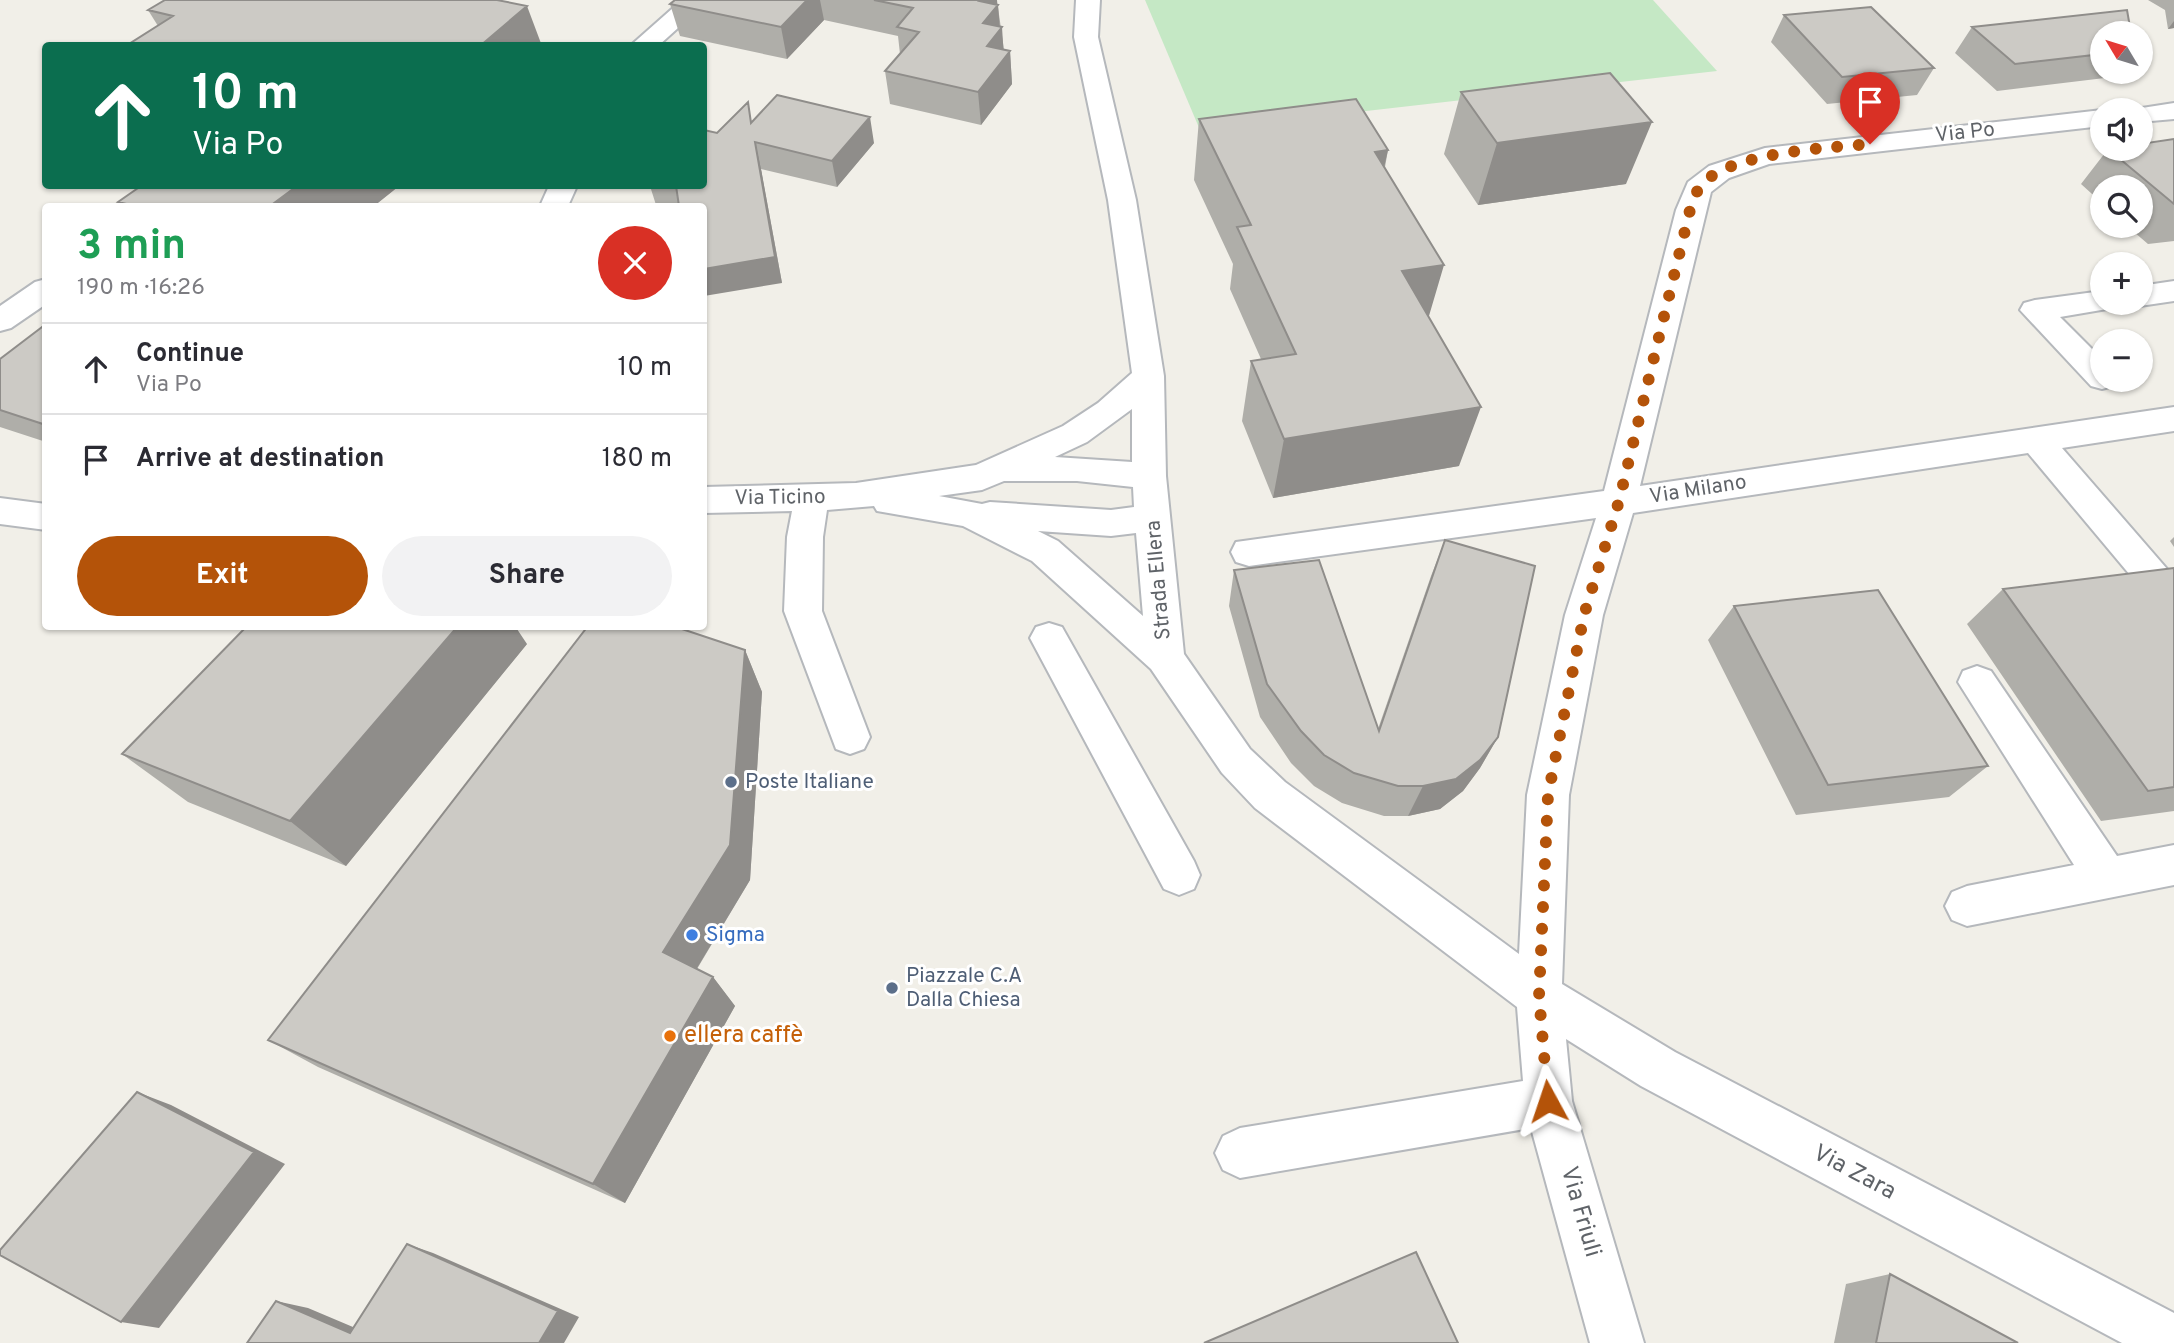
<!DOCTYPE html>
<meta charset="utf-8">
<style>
:root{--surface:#fff;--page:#f2f2f3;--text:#2b2b33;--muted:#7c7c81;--line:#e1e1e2;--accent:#b45309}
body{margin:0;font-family:Overpass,sans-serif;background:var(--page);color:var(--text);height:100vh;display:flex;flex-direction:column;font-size:26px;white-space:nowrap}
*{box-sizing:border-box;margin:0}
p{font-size:23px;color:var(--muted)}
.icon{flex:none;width:38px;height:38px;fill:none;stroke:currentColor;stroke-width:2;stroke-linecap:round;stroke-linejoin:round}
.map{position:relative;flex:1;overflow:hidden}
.panel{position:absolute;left:42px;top:203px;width:665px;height:427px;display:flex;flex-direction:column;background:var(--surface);border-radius:7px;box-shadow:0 2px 5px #0004}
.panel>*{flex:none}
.hud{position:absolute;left:42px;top:42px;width:665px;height:147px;border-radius:7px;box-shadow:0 2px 5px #0004;background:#0b6e4f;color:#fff;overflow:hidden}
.needle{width:46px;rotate:308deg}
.tools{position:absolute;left:2090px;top:21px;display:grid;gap:14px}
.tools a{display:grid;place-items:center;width:63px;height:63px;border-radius:50%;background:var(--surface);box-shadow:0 2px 5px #0004;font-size:35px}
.pin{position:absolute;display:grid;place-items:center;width:60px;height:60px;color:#fff;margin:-72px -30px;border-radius:50% 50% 50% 0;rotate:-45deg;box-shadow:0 0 7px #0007}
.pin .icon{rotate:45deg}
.me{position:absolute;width:77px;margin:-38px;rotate:355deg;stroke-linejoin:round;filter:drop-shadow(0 0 5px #0008)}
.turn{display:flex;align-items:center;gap:24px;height:147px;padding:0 35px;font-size:32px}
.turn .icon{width:91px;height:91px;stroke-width:2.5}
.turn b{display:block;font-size:49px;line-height:60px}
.round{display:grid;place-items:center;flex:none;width:74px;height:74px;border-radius:37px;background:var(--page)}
.overview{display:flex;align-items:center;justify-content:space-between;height:119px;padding:0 35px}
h1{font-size:42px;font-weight:700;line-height:52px;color:#1e9e55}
.primary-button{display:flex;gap:14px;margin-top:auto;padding:14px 35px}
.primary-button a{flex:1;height:80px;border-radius:42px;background:var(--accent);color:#fff;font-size:28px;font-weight:700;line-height:80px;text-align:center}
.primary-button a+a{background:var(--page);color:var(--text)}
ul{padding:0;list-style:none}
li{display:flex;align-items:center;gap:21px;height:91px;padding:0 35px;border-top:2px solid var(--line)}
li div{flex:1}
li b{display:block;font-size:26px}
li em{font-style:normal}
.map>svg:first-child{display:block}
.green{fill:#c5e8c5}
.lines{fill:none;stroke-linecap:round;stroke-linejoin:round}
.minor-casing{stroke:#b5b8bc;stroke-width:4}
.minor{fill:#fff;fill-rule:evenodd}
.wall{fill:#afaea9}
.shaded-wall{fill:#8f8d8a}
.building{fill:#cccac5;stroke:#8f8d8a;stroke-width:2}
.route{stroke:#b45309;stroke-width:12;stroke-dasharray:0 21.6}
.service-dot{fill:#5c6f8a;stroke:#fff;stroke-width:2.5}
.shop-dot{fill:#3f7fe0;stroke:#fff;stroke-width:2.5}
.food-dot{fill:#e8710a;stroke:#fff;stroke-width:2.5}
.labels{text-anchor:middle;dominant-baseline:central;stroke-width:6;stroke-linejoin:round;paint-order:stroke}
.street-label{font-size:21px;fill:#5f6368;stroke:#fff}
.service-label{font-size:21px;fill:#4e5e75;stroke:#fff;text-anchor:start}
.shop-label{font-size:21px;fill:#366cbe;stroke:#fff;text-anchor:start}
.near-food-label{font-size:24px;fill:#c56008;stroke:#fff;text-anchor:start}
.near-street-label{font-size:24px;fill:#5f6368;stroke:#fff}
</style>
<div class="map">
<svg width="2174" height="1343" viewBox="0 0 2174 1343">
<rect width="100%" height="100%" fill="#f1efe8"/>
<path class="green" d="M1145,0H1653L1717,71L1200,130Z"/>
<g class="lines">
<g class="minor-casing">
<path id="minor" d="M682,0H709L658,46H630Z
M1076,0H1100L1098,37L1136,200L1164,376L1166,476L1184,654L1250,749L1285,782L1519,954L1527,795L1565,615L1596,518L1249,566L1236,562L1231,552L1236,542L1604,491L1676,210L1688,182L1709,166L1765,148L2102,110H2103L2102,126L1769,164L1729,178L1711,192L1640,486L2174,407V431L2062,448L2174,577V617L2161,612L2028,453L1633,513L1603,615L1569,795L1562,984L1675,1052L2174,1313V1343H2122L1641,1086L1566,1039L1572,1101L1644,1343H1590L1531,1128L1240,1178L1223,1170L1215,1153L1223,1136L1240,1128L1523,1081L1517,1007L1255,808L1222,773L1151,669L1032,561L963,526L877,511L874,506L827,510L823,537L822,611L870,737L864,749L850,754L836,749L784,611L787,537L792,511L704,513V487L856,483L976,465L1063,426L1098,403L1132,373L1108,200L1074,37ZM1132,409V462L1055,457L1087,442ZM1004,481H1077L1133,487L1134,507L1111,510L990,502L982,504L939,496L982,490ZM1038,531L1111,536L1136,533L1143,616L1058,541Z
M2174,103V119L2140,122V110H2129Z
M549,186H577L568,206H540Z
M46,279V304L11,328L0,331V306L35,282Z
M2174,281V301L2140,306L2129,303H2140V286Z
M2102,291V303H2116L2113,308L2060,317L2102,359V380H2117L2113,386L2102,389L2091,386L2020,310L2024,303L2035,300Z
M0,498L46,504V530L0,524Z
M1049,623L1062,627L1194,861L1200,875L1194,889L1179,895L1164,889L1030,638L1036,627Z
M1977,666L1991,671L2117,856L2174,845V885L1967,926L1952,920L1945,906L1952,892L1967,886L2074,865L1958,682L1963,671Z"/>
</g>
<use href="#minor" class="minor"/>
</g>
<path class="wall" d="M675,0H997L1004,50L1010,51L1012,84L981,125L890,104L885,71L900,54L898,36L824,20L787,59L680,36L670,4Z
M2148,0H2174V28L2168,29L2165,10Z
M148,10L542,46H130L129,44L158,26Z
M1784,15L1934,68L1917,95L1827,104L1771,42Z
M1972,27L2102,33V72H2117L2113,77L1997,91L1955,53Z
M1461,92L1626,184L1478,205L1444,154Z
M1199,119L1388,150L1385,167L1428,317L1459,466L1273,498L1242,421L1251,361L1261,359L1230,289L1233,264L1194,180Z
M753,121L874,143L837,187L761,169L782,283L704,206H664L656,205L650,186H704L717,133Z
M2174,139V241L2148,244L2127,226H2140V187H2102V203L2081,184L2108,149Z
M399,186L374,206H122L118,202Z
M46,324V442L0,427V359Z
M2174,537V547L2170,541Z
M1445,540L1498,737L1480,768L1463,791L1440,809L1408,816H1384L1342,803L1314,786L1291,763L1260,717L1229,606L1234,570L1378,729L1431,576Z
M2174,568V811L2101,821L1967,624L2003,589Z
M1734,606L1988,766L1949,797L1796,815L1708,640Z
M527,644L346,866L188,802L122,754Z
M745,650L762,692L750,880L697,969L713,977L735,1006L625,1203L318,1067L268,1040Z
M1890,1274L2018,1343H1834L1846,1284Z"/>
<path class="shaded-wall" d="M807,0H820L824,20L787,59L781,27Z
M975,0H997V7L998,5L1000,30L1002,27L1004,59L1010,51L1012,84L981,125L978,92Z
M527,6L542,46H480Z
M2174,21V28L2168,29Z
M870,117L874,143L837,187L832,161Z
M1652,122L1626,184L1478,205L1497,143Z
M755,142L761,169L782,283L704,296V269Z
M1388,150L1374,212L1375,152Z
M297,186H399L374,206H270Z
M1444,265L1426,326L1402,271Z
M1481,407L1459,466L1273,498L1284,439Z
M458,626H515L527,644L346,866L290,821Z
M745,650L762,692L750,880L688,983L663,952Z
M1498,737L1480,768L1463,791L1440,809L1408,816L1423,786Z
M713,977L735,1006L625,1203L593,1184Z
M137,1092L171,1105L285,1164L159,1328L121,1322Z
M407,1244L433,1253L579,1317L564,1343H539Z
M276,1301L308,1308L379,1338L350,1333Z"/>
<path class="building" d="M165,0H497L527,6L480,46H136L129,44L173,16L148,10Z
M675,0H807L781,27L670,4Z
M874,0H980L979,1L998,5L983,23L1002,27L987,46L1010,51L978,92L885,71L919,32L897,27L913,8Z
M1871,7L1934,68L1842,77L1784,15Z
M2127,10L2131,33H2102V54L2015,64L1972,27Z
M1610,73L1652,122L1497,143L1461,92Z
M777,95L870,117L832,161L755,142L775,257L704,269V206H679L676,186H704V130L717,133L748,102L751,123Z
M1356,99L1388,150L1375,152L1444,265L1402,271L1481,407L1284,439L1251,361L1296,354L1237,227L1251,225L1199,119Z
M2174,139V204L2108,149H2140V144Z
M141,186H297L270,206H135L118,202Z
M46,324V425L0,410V359Z
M1445,540L1535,566L1498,737L1480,760L1456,779L1423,786H1398L1354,773L1324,755L1301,731L1267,684L1234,570L1319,560L1379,731Z
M2174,568V787L2148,791L2003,589Z
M1878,590L1988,766L1828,785L1734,606Z
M247,626H458L290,821L122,754Z
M588,626H673L745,650L730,845L663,952L713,977L593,1184L268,1040Z
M137,1092L254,1152L121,1322L0,1255V1250Z
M407,1244L558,1311L539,1343H247L276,1301L350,1333Z
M1416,1252L1458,1343H1204Z
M1890,1274L2018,1343H1876Z"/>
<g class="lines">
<path class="route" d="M1548,1101L1539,996L1548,795L1584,615L1619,501L1690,210C1692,204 1694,196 1698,190C1720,152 1829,148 1870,144"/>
</g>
<g class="service-dot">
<circle cx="731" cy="782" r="7"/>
<circle cx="892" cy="988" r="7"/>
</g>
<circle class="shop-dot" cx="692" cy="935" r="7"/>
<circle class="food-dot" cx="670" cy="1036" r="7"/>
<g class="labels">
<g class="street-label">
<text transform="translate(1965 133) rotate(-6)">Via Po</text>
<text transform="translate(1698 490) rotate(-9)">Via Milano</text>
<text transform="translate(780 498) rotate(-1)">Via Ticino</text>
<text transform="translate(1159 580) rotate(-95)">Strada Ellera</text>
</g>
<g class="service-label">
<text x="745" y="782">Poste Italiane</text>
<text x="906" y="976">Piazzale C.A<tspan x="906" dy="24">Dalla Chiesa</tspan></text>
</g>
<g class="shop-label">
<text x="706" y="935">Sigma</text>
</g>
<g class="near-food-label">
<text x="684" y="1036">ellera caffè</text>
</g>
<g class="near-street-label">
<text transform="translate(1854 1173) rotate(28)">Via Zara</text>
<text transform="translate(1580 1212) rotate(74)">Via Friuli</text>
</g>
</g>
</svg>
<div class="tools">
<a><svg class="needle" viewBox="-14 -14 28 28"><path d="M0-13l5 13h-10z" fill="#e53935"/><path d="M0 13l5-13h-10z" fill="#7c7c81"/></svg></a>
<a><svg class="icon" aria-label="sound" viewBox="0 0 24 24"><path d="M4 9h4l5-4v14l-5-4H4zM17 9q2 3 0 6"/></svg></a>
<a><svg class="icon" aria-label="search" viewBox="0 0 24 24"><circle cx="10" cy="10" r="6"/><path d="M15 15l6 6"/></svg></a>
<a>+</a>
<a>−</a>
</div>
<div class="pin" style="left:1870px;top:144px;background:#d93025"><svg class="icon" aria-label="arrive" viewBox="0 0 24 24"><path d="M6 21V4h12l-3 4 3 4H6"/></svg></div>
<svg class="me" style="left:1548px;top:1101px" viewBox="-20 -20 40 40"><path d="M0-17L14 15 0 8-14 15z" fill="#b45309" stroke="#fff" stroke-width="4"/></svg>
<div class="hud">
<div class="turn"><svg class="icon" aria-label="ahead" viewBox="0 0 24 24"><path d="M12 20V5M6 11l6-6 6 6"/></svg><div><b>10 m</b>Via Po</div></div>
</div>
<section class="panel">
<div class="overview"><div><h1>3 min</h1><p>190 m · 16:26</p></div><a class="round" style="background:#d93025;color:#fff"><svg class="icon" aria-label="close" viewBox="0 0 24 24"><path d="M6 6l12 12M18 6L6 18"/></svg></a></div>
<ul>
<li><svg class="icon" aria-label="ahead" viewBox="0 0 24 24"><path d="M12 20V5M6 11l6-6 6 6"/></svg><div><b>Continue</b><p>Via Po</p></div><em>10 m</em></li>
<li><svg class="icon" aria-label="arrive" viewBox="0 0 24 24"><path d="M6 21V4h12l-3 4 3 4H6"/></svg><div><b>Arrive at destination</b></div><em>180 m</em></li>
</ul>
<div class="primary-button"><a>Exit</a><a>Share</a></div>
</section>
</div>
